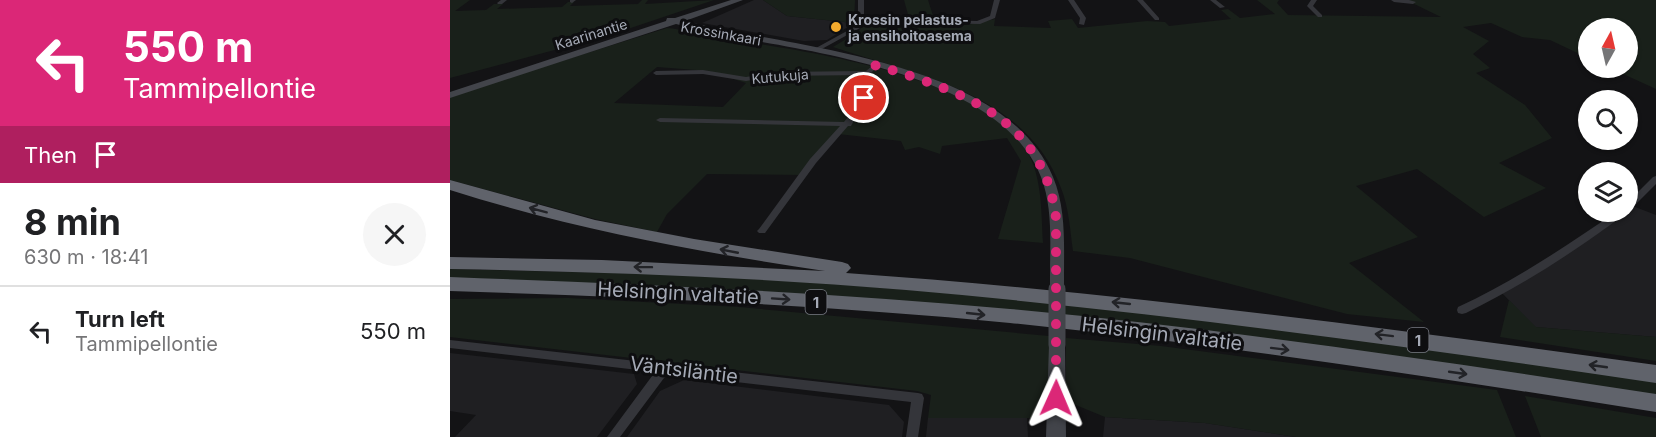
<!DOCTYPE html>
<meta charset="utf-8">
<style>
:root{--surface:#fff;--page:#f6f6f6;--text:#202124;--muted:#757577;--line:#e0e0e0}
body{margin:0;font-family:Inter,sans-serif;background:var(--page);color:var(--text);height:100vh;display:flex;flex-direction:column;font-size:22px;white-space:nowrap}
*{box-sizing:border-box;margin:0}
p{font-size:20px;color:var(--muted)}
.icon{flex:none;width:33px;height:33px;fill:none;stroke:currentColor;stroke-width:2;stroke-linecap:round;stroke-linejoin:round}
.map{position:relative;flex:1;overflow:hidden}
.sheet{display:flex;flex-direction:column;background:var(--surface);width:450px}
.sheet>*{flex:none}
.top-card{background:#db2777;color:#fff;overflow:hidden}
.needle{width:39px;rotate:8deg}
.fabs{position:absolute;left:1128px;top:18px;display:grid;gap:12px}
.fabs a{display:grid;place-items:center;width:60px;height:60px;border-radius:50%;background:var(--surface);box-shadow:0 2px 4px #0004;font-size:30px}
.pin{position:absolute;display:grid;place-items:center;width:51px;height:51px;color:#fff;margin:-26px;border:3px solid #fff;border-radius:50%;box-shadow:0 2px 6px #0007}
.me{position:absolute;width:66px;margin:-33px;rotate:1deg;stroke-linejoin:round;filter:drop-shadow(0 0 4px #0008)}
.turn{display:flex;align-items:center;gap:21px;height:126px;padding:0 24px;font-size:27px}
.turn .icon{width:78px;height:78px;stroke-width:2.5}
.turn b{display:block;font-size:42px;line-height:51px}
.then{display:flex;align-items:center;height:57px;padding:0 24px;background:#0003;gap:12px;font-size:22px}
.round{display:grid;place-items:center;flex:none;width:63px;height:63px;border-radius:32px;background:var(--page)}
.overview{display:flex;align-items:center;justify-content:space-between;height:102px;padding:0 24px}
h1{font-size:36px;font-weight:700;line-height:45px}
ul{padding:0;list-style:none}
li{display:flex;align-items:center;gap:18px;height:90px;padding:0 24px;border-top:2px solid var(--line)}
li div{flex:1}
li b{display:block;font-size:22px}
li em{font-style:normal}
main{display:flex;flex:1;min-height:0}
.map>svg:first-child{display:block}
.built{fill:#1f1f22}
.green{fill:#19201a;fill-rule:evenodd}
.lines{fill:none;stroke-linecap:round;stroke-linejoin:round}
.street{fill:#34353a;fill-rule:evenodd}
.secondary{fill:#42444a;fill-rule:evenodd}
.highway{fill:#60636b;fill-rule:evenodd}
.secondary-bridge-far1{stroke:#42444a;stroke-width:14}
.secondary-bridge{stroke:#42444a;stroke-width:17}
.oneway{stroke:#222327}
.route{stroke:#db2777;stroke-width:10;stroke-dasharray:0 18}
.poi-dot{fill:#f3a92d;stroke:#0e0e10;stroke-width:2}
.labels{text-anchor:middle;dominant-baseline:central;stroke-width:6;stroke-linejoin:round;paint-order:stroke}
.far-poi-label{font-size:14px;font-weight:bold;fill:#a5aab6;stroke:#0e0e10;text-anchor:start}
.far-street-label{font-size:14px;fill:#a5aab6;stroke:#0e0e10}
.shield{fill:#0e0e10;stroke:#787b84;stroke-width:1.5}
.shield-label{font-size:15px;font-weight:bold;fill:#a5aab6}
.near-street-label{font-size:20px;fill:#a5aab6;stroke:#0e0e10}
</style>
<main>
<section class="sheet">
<div class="top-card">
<div class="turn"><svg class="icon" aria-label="left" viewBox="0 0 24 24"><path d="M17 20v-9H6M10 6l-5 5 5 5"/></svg><div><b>550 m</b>Tammipellontie</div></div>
<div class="then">Then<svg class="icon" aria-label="arrive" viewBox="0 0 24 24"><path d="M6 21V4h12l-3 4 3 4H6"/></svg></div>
</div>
<div class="overview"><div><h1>8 min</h1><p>630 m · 18:41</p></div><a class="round"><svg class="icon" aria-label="close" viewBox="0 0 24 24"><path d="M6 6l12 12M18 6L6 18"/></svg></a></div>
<ul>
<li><svg class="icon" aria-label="left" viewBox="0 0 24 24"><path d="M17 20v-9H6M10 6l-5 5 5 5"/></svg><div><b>Turn left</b><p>Tammipellontie</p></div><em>550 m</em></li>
</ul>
</section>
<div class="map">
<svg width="1206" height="437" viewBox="0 0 1206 437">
<rect width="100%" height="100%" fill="#131315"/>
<path class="built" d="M304,0H313L337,16L404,23L377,40L354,41L252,23Z
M1180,205L1206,215V337L1085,327L1050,291L1107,258L1171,212H1178Z
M0,353L184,374L187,384L147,437H5L26,415L0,411Z
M234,380L439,405L454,422L452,437H177L210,391Z
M577,417L578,437H476L478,418Z
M655,417L755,423L846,437H653Z"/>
<path class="green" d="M0,0H20L5,11L36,10L44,4H53L47,9L112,7L118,2H124L120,6L188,4L192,0H198L195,4L264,0L160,35L0,78Z
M313,0H405L404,23L337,16Z
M454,0H478L484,19L459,18Z
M807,0H829L827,3L838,15L991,17L956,0H1206V89L1160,68H1178V28H1138V58L1100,40L1072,37L1041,23L1013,27L1039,41L1023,54L1040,68L1026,73L1075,105L1102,138L1049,163L1096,188L1034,217L967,169L906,186L968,237L899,263L974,322L897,314L680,258L623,251C620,230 619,208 611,188C576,93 467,75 383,47L408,32L416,21L517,25L545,19L544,26L601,28L598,21L622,19L628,28L697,21L715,22L719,26L781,19L771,10L778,9L790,18L825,14Z
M217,28C232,29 247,35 262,37C350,50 510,70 571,143C593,169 591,211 593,243L548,239L571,161L557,138L492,146L490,154L469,147L455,150L451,141L388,134L353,175L257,174L217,214L207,232L145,219L0,180V96ZM207,67L259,71L296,83L273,107L164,103Z
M0,269L290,276L699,310L1206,380V396L758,332L0,279Z
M118,298L289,307L599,336L601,418H478L481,395L467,391L0,337V299Z
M1059,300L1086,327L1206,337V361L1050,337Z
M616,338L711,346L1047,390L1066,437H846L755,423L655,417L616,401Z
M1075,396L1206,418V437H1091Z"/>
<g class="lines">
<path class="street" d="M51,0H57L52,4H48L47,3Z
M120,0H126L122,3L120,2Z
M408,0H414V18L527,21L540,16L544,0H550L545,18L530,24L413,22L410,28L370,50H366V48L406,26L408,20Z
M618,0H624L636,18L634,25L629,24L630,18Z
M687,0H693L709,18V20H705Z
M760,0H766L775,7L770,8Z
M861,0H867L863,6L872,15V17H868L857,6Z
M941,0H959L966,2L963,4L944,2Z
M426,63L429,65L421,73L417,98L401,126H398L366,163L315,233H309L307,231L309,229L360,159L390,126L210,122L206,120L210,118L394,122C408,106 411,95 414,75L326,76L296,81L253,74L206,75L203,73L206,71L253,70L296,77L326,72L416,71Z
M1206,176V184L1181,209L1178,210V202L1203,177Z
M1166,212H1175C1165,223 1151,231 1139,240C1100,267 1059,292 1016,313L1012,314L1008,313L1007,310L1008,307C1064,281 1115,247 1166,212Z
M0,340L468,393L472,394L474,398L468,437H456L461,402L217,374L170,437H157L205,372L0,348Z"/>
<path class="secondary" d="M281,0H293L235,21C341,48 555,59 603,177C616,208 614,243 614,276L612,280H602L600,276C600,243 603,208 591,177C551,74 360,51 266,34C252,31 239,27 226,24L0,98V92L216,21L217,18H225Z
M607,339L613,340L615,345L616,437H596L599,345L601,340Z"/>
<path class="highway" d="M0,180L145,220L244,239L392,262L398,264L401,268L396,273C667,292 937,328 1206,365V383C957,346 707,312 456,290C304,277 152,272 0,269V257L152,260L375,271C248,252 122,229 0,190Z
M0,277C187,284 374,292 560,309C776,329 991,361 1206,394V412C991,378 776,345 560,323C374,305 187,297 0,291Z"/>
<path class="secondary-bridge-far1" d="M607,276V291"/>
<path class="secondary-bridge" d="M607,289V345"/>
</g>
<defs><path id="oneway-shaft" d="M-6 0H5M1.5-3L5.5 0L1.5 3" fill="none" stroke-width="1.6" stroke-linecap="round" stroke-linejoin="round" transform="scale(1.5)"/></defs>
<g class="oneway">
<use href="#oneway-shaft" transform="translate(88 210) rotate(-165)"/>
<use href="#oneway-shaft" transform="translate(279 251) rotate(-169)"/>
<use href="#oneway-shaft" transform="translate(193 267) rotate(-179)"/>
<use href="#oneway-shaft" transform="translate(331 299) rotate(4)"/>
<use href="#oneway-shaft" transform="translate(671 303) rotate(-174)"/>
<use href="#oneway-shaft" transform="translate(526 314) rotate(6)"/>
<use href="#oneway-shaft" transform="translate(934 335) rotate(-173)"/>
<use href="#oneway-shaft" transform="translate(830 349) rotate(7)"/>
<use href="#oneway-shaft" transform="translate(1148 366) rotate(-172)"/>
<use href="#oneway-shaft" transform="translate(1008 373) rotate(8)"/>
</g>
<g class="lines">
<path class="route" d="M414,98L418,73L426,65C511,92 593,116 606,218V398"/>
</g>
<circle class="poi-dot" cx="386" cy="27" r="6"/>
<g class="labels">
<g class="far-poi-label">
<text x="398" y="19">Krossin pelastus-<tspan x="398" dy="16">ja ensihoitoasema</tspan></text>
</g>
<g class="far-street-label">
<text transform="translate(271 33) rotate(10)">Krossinkaari</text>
<text transform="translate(141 34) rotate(-17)">Kaarinantie</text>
<text transform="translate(330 76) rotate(-5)">Kutukuja</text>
</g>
<g class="shield">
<rect x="355.5" y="290" width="21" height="24" rx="4.5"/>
<rect x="957.5" y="328" width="21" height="24" rx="4.5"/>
</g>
<g class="shield-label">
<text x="366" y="302">1</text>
<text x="968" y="340">1</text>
</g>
<g class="near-street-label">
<text transform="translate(228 293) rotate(3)">Helsingin valtatie</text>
<text transform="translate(712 334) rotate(7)">Helsingin valtatie</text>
<text transform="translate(234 370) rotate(7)">Väntsiläntie</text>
</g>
</g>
</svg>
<div class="fabs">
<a><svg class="needle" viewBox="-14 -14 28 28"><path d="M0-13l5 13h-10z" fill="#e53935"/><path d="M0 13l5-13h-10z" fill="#757577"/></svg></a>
<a><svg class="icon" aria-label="search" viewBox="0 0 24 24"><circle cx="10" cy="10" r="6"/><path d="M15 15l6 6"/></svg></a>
<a><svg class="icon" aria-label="layers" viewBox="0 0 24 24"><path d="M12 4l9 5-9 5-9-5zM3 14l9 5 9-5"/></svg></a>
</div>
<div class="pin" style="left:414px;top:98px;background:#d93025"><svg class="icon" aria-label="arrive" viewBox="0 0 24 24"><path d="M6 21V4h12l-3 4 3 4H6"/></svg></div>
<svg class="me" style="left:606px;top:398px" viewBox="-20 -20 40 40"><path d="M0-17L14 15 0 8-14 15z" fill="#db2777" stroke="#fff" stroke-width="4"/></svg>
</div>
</main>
